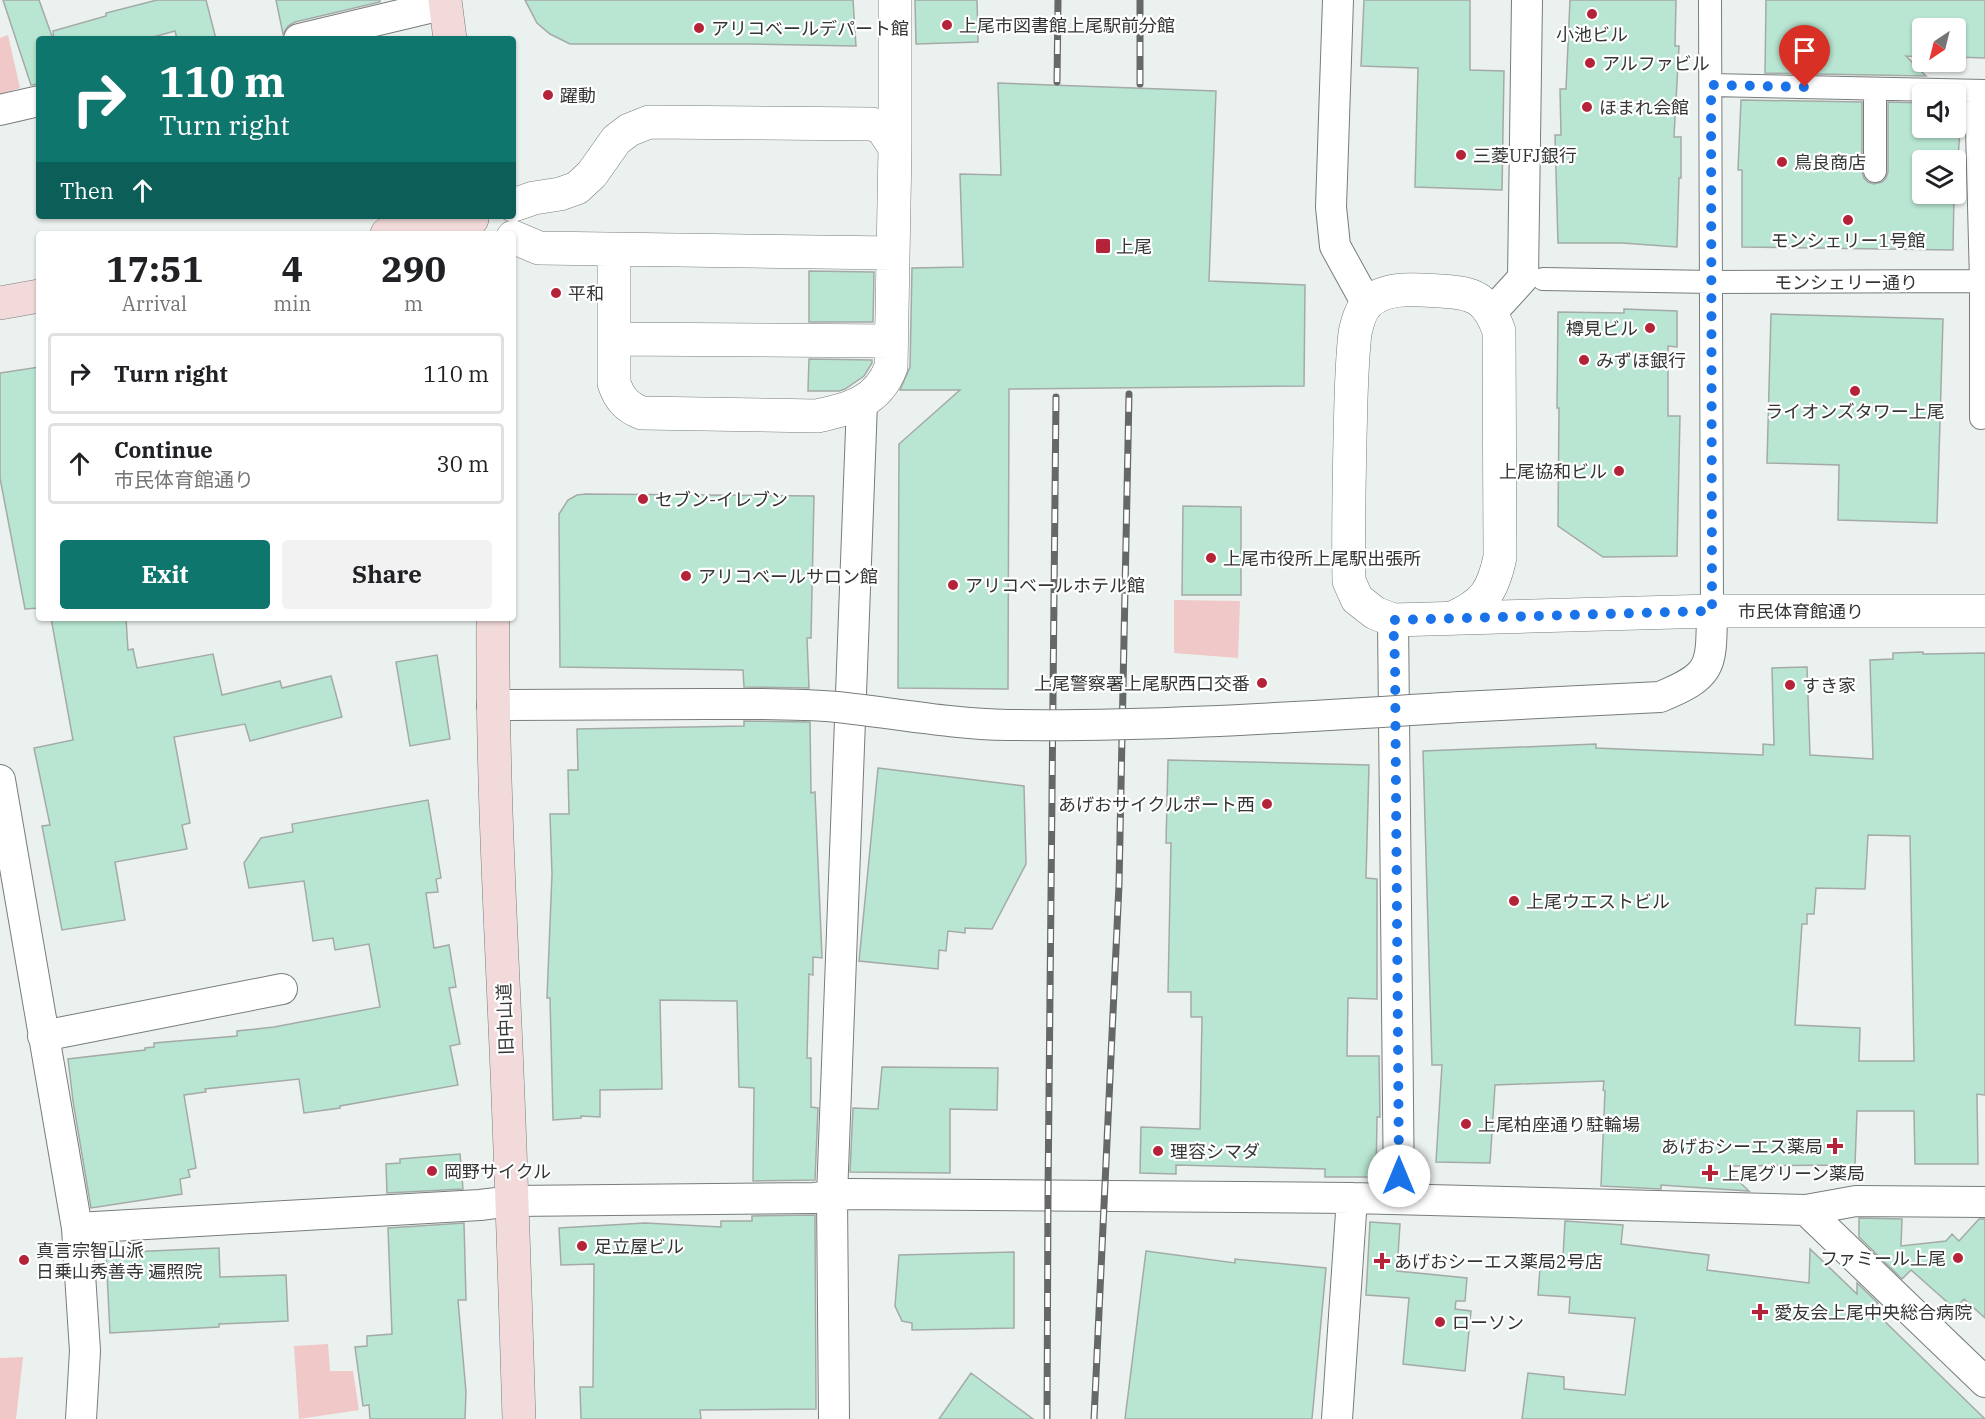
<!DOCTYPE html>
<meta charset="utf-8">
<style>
:root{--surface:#fff;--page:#f2f2f2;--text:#202124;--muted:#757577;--line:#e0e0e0;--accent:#0f766e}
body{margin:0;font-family:"IBM Plex Serif","Noto Sans JP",serif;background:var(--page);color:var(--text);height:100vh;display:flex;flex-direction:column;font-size:22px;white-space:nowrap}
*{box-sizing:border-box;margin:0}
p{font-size:20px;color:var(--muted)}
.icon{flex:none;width:33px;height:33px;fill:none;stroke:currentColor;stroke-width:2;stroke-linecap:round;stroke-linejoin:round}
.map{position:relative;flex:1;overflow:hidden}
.side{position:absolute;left:36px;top:231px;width:480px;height:390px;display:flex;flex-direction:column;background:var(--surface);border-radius:6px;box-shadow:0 2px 4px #0004}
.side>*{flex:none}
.hud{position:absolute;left:36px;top:36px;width:480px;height:183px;border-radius:6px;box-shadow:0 2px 4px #0004;background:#0f766e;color:#fff;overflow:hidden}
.needle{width:39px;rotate:215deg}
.fabs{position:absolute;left:1912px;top:18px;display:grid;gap:12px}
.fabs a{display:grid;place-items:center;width:54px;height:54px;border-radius:6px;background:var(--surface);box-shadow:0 2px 4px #0004;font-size:30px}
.pin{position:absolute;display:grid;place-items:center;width:51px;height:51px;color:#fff;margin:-62px -26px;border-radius:50% 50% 50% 0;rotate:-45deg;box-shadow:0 0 6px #0007}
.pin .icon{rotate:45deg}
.me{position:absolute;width:66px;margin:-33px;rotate:0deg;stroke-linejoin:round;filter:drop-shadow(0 0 4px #0008)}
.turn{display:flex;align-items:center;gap:21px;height:126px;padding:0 24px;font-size:27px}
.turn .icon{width:78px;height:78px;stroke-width:2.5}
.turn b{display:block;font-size:42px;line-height:51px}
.then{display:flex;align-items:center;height:57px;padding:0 24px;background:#0003;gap:12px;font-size:22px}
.eta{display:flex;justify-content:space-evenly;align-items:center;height:102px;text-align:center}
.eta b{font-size:36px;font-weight:700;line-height:42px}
.button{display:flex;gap:12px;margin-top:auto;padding:12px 24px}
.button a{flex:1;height:69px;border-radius:6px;background:var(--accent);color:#fff;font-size:24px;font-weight:700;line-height:69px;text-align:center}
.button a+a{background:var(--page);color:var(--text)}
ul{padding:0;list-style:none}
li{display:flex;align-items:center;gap:18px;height:81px;margin:0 12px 9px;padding:0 12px;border:3px solid var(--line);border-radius:6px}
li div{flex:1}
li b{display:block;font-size:22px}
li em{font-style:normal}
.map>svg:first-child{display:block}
.green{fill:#f0c8c8}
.building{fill:#b9e6d2;stroke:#a4aaa7;stroke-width:1.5;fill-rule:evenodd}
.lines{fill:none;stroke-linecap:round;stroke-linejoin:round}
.pedestrian-casing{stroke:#787d7b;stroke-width:24}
.minor-casing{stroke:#787d7b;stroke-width:32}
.tertiary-casing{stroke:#787d7b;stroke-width:34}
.secondary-casing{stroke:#787d7b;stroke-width:34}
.pedestrian{stroke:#fff;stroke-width:22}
.minor{stroke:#fff;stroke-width:30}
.tertiary{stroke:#fff;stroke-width:33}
.secondary{stroke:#f2dada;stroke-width:33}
.rail-casing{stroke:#656867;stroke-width:7}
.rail{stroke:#fff;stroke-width:4.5;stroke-dasharray:14;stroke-linecap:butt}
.minor-bridge-casing{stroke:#787d7b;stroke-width:32;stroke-linecap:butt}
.minor-bridge{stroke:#fff;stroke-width:30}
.route{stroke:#1a73e8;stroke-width:10;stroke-dasharray:0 18}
.poi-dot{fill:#b52338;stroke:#fff;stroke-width:2}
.labels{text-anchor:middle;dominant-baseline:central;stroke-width:4.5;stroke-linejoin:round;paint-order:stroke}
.poi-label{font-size:18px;fill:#343635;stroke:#fff;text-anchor:start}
.street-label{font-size:18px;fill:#343635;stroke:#fff}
</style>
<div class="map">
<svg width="1985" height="1419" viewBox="0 0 1985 1419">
<rect width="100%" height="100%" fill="#ebf1ee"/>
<path class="green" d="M8,35L20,88L0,94V38Z
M1174,600L1240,601L1238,658L1174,653Z
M328,1344L330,1371H353L359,1410L299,1419L294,1346Z
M23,1357L16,1419H0V1358Z"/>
<path class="building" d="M3,0H39L53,39H39V84L31,85Z
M157,0H206L216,39H177L175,31L146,39H54L53,31L106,16V13Z
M276,0H380V2L295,22L288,26L283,34Z
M525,0H853L856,46L748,44H570L550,34L537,23Z
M915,0H977L978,42L916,44Z
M1364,0H1470V70L1504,71L1502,190L1415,187L1418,68L1361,66Z
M1570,0H1676L1675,46H1679L1674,137H1681V178H1679L1677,247L1622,243H1558L1555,135H1561L1560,89H1566Z
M1766,0H1985V58L1956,57V28H1923V57L1906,56L1926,76L1765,73Z
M998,83L1216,91L1209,281L1305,285L1304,386L1009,389L1008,689L898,688L899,444L960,390H900L910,367L912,268L963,267L960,174L1001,175Z
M1741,100L1862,102V172L1864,178L1868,182L1874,184L1882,182L1886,178L1888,172V102L1923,103V128H1956V108L1961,113L1957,175L1956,160H1923V194H1954L1953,250L1742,247V170H1738Z
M809,271L874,272L873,322H809Z
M1624,309L1677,311V347L1668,346V416H1680L1677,556L1603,557L1558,526L1559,408H1557L1558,312L1624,313Z
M1771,314L1943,319L1937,523L1838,520L1839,465L1767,463Z
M809,359L872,360V363L864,376L845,389L839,391H808Z
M39,367V608L25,609L0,478V373Z
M586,494L814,496L811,638H807L809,688L744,687L743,670L560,667L559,514L568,500L577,495Z
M1183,506L1241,507V595H1182Z
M51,618H126L128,650L133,649L137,668L213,654L222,695L280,681L282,688L331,676L342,717L250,741L245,724L174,737L190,823L182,825L187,849L115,862L125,920L62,930L42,826L50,825L34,748L73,740Z
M1923,652V654L1985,653V1095L1977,1094L1978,1164H1915L1914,1111H1857L1855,1165L1729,1166V1172L1749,1191L1661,1185V1189L1601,1186L1605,1091L1603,1090L1604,1081L1495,1085L1490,1163L1436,1162L1442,1065H1432L1423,751L1596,744V748L1763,755V744L1774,745L1772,668L1807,667L1810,755L1873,759L1870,660L1893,659V653ZM1868,835L1910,836L1914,1061H1859L1860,1028L1795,1025L1802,924H1807V914H1814L1816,888L1865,889Z
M437,655L450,739L410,746L396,662Z
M744,721L810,722L811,793L815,792L822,958L813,957V975L809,974L807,1058H811V1107L818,1108L815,1180L753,1181L754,1088L739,1087L737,1001L660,1000L662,1089L600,1090V1117L581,1116V1118L553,1120L550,998H547L552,874L550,814H569L568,770H578L577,729L744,726Z
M1168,760L1369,765L1366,878L1377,879V999L1348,998L1347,1056H1379L1380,1117H1377L1376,1177H1325V1169L1176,1165V1174L1140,1173L1141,1127L1200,1129L1202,1017H1191V992H1168L1171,843H1166Z
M878,768L1024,786L1026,864L992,929L965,928V933L948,931L946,951L939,950L938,969L859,961Z
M428,800L441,878L436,879L438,892L426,893L434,948L449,945L456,987L449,988L460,1044L450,1046L458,1085L340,1106V1108L304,1113L299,1079L205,1089L206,1092L184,1095L196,1168L188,1170L190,1177L180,1179L182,1194L91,1208L73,1101L68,1059L145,1050V1048L154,1047V1043L237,1036V1031L274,1027L380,1007L369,944L335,950L333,938L313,941L304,881L249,888L244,863L261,838L293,832L292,824Z
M882,1067L998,1068L997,1110L950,1109V1173L850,1172L853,1108L878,1109Z
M460,1154L463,1189L387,1193L386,1164L400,1163V1159Z
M815,1215L816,1409L700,1410L701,1419H581L580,1387H593L594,1264L561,1265L559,1228L645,1223L721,1227V1221H752V1216Z
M1859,1218L1902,1219L1901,1246L1946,1241L1952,1234L1959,1241L1979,1219H1985V1318L1964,1299L1955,1309L1911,1270L1902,1279L1859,1237Z
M1565,1221L1623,1225L1621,1244L1709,1255L1707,1270L1809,1283L1810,1249L1857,1294V1283L1878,1303L1872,1309L1985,1419H1522L1528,1373L1564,1377V1389L1625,1395L1635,1318L1569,1313L1570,1297L1538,1295L1541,1255L1563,1257Z
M1370,1222L1400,1224L1397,1271L1467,1278L1465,1301H1456L1455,1309L1471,1311L1465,1371L1403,1364L1409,1298L1366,1295Z
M464,1223L466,1300H458L466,1392L465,1419H370L369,1405L363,1406L355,1347L367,1346V1336L392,1334L388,1228Z
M219,1248L220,1277L286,1275L288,1321L219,1324V1327L110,1333L106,1253Z
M1146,1251L1235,1263V1259L1326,1268L1312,1419H1125Z
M1014,1252V1328L912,1330V1323L902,1321L895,1306L899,1255Z
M971,1373L1033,1419H939Z"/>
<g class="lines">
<g class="pedestrian-casing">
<path id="pedestrian" d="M1710,0L1712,611
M1711,85L1985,91
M1875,89V171
M1976,91L1981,281V418
M1543,279L1711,282L1981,281"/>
</g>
<g class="minor-casing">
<path id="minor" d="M1338,0L1331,207L1335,246L1367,304
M299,39L446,4
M0,110L39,101
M1492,312L1523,278L1527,0
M1393,620L1399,1199
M492,705L706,704
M1461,707L1660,697C1714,675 1711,666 1712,611
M0,780L77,1228L85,1351L81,1419
M43,1036L282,989
M1806,1210L1985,1382
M77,1228L480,1205L512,1201L814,1198L850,1194L1352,1198L1806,1210L1856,1201L1985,1202
M834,1419L832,1196L862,403
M1337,1419L1352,1198"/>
</g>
<g class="tertiary-casing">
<path id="tertiary" d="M895,148V0
M513,205L534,198L560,194L577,188L592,174L616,140L629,130L649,122L872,124L882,128L895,148L891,367C878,402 850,409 817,416L642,413C626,407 619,398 614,383V251
M513,237L539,248L892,253
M614,339L891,341
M1452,618C1484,604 1493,591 1500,557L1499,331C1487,298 1475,293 1441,291C1418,290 1385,285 1367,304C1360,311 1357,324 1355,333C1351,368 1351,404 1350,439C1349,486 1348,533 1349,581L1357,599L1375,613L1393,620L1712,611H1985"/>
</g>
<g class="secondary-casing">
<path id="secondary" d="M445,0L450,39
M387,234L472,219
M0,303L39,296
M493,618C492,754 499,890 505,1025C511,1157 515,1288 519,1419"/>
</g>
<use href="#pedestrian" class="pedestrian"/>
<use href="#minor" class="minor"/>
<use href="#tertiary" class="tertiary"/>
<use href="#secondary" class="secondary"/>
<g class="rail-casing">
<path id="rail" d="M1057,82L1058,0
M1140,84V0
M1047,1419L1048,1195L1056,397
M1094,1419L1119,885L1129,394"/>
</g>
<use href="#rail" class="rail"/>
<g class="minor-bridge-casing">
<path id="minor-bridge" d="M706,704C749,704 793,703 837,707C894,713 951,724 1008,725C1159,727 1310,716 1461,707"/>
</g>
<use href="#minor-bridge" class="minor-bridge"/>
</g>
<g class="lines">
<path class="route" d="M1399,1176L1395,661L1393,620L1712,611L1711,85L1805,87"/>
</g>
<g class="poi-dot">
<circle cx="1592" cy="14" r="6"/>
<circle cx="947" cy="25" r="6"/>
<circle cx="699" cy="28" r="6"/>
<circle cx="1590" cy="63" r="6"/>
<circle cx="548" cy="95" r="6"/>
<circle cx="1587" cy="107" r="6"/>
<circle cx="1461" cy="155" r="6"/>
<circle cx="1782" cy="162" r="6"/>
<circle cx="1848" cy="220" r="6"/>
<rect x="1095" y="238" width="16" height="16" rx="3"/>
<circle cx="556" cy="293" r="6"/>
<circle cx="1650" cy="328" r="6"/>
<circle cx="1584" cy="360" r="6"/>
<circle cx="1855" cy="391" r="6"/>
<circle cx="1619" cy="471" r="6"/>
<circle cx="643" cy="499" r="6"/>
<circle cx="1211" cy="558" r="6"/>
<circle cx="686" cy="576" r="6"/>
<circle cx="953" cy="585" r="6"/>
<circle cx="1262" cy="683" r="6"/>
<circle cx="1790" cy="685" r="6"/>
<circle cx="1267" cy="804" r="6"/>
<circle cx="1514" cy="901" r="6"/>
<circle cx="1466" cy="1124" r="6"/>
<path d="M1832 1137h6v6h6v6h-6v6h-6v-6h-6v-6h6z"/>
<circle cx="1158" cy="1151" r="6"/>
<circle cx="432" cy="1171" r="6"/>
<path d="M1707 1164h6v6h6v6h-6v6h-6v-6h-6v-6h6z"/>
<circle cx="582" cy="1246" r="6"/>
<circle cx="1958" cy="1258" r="6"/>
<circle cx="24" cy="1260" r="6"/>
<path d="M1379 1252h6v6h6v6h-6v6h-6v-6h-6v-6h6z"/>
<path d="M1757 1303h6v6h6v6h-6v6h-6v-6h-6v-6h6z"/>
<circle cx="1440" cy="1322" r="6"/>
</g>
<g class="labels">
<g class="poi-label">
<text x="959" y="25">上尾市図書館上尾駅前分館</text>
<text x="711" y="28">アリコベールデパート館</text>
<text x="1592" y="34" text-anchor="middle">小池ビル</text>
<text x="1602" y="63">アルファビル</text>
<text x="560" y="95">躍動</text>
<text x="1599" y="107">ほまれ会館</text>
<text x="1473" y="155">三菱UFJ銀行</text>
<text x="1794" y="162">鳥良商店</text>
<text x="1848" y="240" text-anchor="middle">モンシェリー1号館</text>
<text x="1116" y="246">上尾</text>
<text x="568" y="293">平和</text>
<text x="1638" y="328" text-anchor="end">樽見ビル</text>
<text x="1596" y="360">みずほ銀行</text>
<text x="1855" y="411" text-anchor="middle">ライオンズタワー上尾</text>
<text x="1607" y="471" text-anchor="end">上尾協和ビル</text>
<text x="655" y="499">セブン-イレブン</text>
<text x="1223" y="558">上尾市役所上尾駅出張所</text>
<text x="698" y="576">アリコベールサロン館</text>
<text x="965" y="585">アリコベールホテル館</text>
<text x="1250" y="683" text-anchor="end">上尾警察署上尾駅西口交番</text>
<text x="1802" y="685">すき家</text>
<text x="1255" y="804" text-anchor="end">あげおサイクルポート西</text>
<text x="1526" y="901">上尾ウエストビル</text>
<text x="1478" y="1124">上尾柏座通り駐輪場</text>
<text x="1823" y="1146" text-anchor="end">あげおシーエス薬局</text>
<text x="1170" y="1151">理容シマダ</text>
<text x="444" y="1171">岡野サイクル</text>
<text x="1722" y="1173">上尾グリーン薬局</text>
<text x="594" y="1246">足立屋ビル</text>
<text x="36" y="1250">真言宗智山派<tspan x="36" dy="21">日乗山秀善寺 遍照院</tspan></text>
<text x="1946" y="1258" text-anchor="end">ファミール上尾</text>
<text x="1394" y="1261">あげおシーエス薬局2号店</text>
<text x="1774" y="1312">愛友会上尾中央総合病院</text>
<text x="1452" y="1322">ローソン</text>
</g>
<g class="street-label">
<text x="1846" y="282">モンシェリー通り</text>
<text x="1801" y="611">市民体育館通り</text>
<text transform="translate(505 1019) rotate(-92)">旧中山道</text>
</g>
</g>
</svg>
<div class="fabs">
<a><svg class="needle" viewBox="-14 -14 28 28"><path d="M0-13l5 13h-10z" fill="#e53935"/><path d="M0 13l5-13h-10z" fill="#757577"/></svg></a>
<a><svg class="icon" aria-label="sound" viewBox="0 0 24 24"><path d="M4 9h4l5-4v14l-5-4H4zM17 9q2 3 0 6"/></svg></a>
<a><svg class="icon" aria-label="layers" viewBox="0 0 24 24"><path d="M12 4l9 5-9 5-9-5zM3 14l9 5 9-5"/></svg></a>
</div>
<div class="pin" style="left:1805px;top:87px;background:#d93025"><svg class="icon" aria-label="arrive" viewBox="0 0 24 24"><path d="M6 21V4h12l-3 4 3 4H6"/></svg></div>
<svg class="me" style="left:1399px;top:1176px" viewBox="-20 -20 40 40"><circle r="19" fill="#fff"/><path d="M0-13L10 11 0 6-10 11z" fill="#1a73e8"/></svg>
<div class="hud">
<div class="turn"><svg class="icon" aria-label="right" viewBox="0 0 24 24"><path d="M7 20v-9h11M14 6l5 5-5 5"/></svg><div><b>110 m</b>Turn right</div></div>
<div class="then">Then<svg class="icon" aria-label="ahead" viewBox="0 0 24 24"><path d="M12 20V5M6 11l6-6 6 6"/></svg></div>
</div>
<section class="side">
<div class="eta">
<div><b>17:51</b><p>Arrival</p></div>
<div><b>4</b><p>min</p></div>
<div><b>290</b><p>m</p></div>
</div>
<ul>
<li><svg class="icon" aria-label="right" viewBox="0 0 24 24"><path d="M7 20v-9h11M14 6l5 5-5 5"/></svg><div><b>Turn right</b></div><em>110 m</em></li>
<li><svg class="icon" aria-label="ahead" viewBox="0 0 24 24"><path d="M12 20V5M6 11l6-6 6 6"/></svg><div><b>Continue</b><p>市民体育館通り</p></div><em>30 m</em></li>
</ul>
<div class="button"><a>Exit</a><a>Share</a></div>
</section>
</div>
